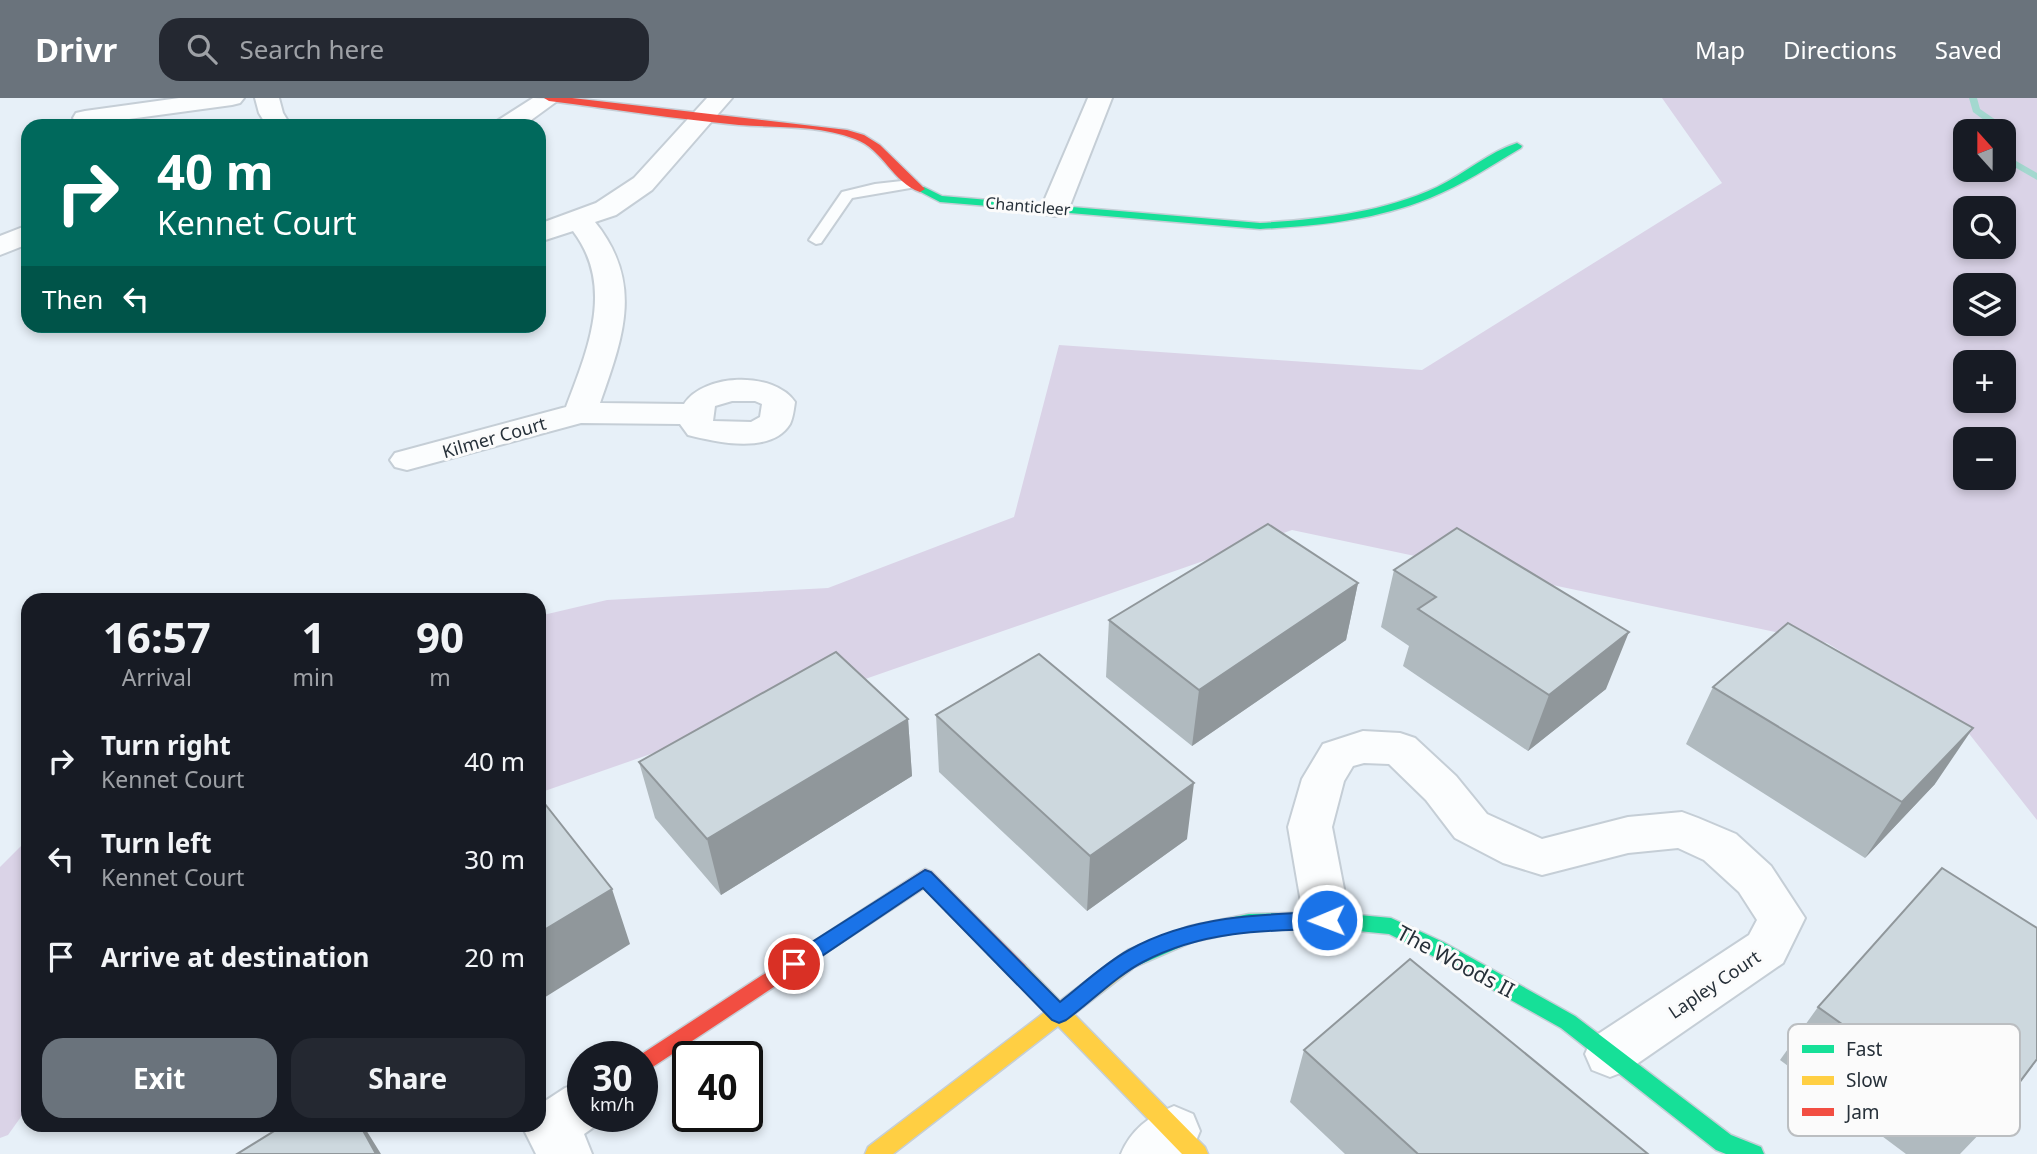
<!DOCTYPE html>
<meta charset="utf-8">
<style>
:root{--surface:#171b24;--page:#242831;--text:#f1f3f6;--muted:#9ea1a6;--accent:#6a737c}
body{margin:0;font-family:"Noto Sans",sans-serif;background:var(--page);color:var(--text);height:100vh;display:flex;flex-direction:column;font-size:26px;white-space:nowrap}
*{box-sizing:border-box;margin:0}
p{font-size:23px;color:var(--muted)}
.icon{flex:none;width:38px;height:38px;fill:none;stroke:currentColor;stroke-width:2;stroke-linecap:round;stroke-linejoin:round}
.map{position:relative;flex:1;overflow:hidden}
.drawer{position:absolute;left:21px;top:495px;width:525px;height:539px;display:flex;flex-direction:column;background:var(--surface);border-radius:21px;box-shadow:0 4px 10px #0003}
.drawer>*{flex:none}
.banner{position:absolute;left:21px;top:21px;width:525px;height:214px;border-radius:21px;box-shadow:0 4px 10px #0003;background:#00695c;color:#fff;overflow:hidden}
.needle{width:46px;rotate:339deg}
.controls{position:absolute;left:1953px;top:21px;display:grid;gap:14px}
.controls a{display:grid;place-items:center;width:63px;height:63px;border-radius:14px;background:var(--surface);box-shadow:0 4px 10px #0003;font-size:35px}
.speed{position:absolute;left:567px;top:943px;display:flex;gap:14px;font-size:35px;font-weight:700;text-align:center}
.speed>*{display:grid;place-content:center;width:91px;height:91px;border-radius:50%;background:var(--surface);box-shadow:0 4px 10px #0003;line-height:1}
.speed small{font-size:18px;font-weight:400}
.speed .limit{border:4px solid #111;border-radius:10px;background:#fff;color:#111}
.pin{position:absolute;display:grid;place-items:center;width:60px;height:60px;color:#fff;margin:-30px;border:4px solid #fff;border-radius:50%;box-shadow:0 2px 7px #0007}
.me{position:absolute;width:77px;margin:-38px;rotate:269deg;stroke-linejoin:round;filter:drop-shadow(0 0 5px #0008)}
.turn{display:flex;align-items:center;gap:24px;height:147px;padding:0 21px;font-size:32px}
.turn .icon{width:91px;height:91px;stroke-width:2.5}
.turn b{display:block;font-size:49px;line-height:60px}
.then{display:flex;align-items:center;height:66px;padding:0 21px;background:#0003;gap:14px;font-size:26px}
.eta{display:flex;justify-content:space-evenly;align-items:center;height:119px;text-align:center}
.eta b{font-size:42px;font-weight:700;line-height:49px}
.button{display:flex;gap:14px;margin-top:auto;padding:14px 21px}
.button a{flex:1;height:80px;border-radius:21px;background:var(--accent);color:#fff;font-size:28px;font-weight:700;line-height:80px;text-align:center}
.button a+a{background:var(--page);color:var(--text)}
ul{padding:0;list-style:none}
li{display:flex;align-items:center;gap:21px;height:98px;padding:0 21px}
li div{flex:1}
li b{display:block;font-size:26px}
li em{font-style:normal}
header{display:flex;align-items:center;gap:42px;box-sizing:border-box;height:98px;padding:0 35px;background:var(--accent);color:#fff}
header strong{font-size:33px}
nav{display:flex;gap:38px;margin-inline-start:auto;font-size:24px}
.search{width:490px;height:63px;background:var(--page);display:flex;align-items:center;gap:18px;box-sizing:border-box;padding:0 24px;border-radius:21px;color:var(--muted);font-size:26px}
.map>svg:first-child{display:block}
.green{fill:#dad3e7;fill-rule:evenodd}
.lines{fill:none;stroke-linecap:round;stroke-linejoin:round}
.stream{fill:#a3d8cf;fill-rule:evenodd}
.lane-casing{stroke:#c5ced6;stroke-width:4}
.street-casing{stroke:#c5ced6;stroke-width:4}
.fast-casing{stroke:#c5ced6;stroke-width:3}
.slow-casing{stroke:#c5ced6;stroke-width:3}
.jam-casing{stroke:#c5ced6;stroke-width:3}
.lane{fill:#fbfdfe;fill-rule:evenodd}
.street{fill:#fbfdfe;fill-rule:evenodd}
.fast{fill:#16e098;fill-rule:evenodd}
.slow{fill:#ffcf43;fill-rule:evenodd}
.jam{fill:#f24e42;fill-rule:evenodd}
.wall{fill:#b0babf}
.shaded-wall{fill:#90979b}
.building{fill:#cdd8de;stroke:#90979b;stroke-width:2}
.route{fill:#1a73e8;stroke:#114b97;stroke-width:2}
.labels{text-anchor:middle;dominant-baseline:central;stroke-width:6;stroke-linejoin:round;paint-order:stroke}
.far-street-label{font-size:16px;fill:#263039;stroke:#fbfbfb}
.street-label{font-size:18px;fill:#263039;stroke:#fbfbfb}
.near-street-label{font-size:21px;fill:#263039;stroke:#fbfbfb}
.key{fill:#fbfbfb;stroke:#bbbec1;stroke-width:2}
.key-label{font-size:19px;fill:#263039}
</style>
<header>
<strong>Drivr</strong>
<div class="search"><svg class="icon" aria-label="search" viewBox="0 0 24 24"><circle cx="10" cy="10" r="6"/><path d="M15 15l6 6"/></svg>Search here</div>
<nav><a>Map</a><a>Directions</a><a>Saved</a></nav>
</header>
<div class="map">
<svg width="2037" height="1056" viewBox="0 0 2037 1056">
<rect width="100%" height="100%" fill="#e7f0f8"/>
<path class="green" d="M1662,0H2037V722L1963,628L1827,545L1292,432L539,695V518L607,502L828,490L1014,419L1059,247L1422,272L1722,85ZM1965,33H2004V72H1965ZM1965,110H2004V149H1965ZM1965,187H2004V226H1965ZM1965,264H2004V303H1965ZM1965,341H2004V380H1965Z
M28,741V1009L8,1037L0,1040V769Z"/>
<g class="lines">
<path class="stream" d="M1969,0H1977L1980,11L1996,22L1995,33H1987L1988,25L1973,14Z
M2004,56L2037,75V82L2004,63Z"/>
<g class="lane-casing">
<path id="lane" d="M911,82L916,83V89L852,100L821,145L816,146L809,142L842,94L875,86Z"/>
</g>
<g class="street-casing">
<path id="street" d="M179,0H244L240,5L232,7L85,27L76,25L73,20L76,15L85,13Z
M255,0H279L283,15L291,28H267L259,15Z
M533,0L560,1L523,28H494L497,23Z
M707,0H732L652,92L616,117L595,124C644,185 623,239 600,305L684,306C704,275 774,273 795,304C794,311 793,320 790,326C771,357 716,344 688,337L680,326L581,325L407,372L395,369L390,362L395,355L566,309C588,251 615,188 573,133L539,144V126L596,105L634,80ZM732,303H755L762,306L760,319L751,324L713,323L715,308Z
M1088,0H1112L1069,110L1065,116L1055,118L1045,116L1041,110Z
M28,127V146L0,157V138Z
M1363,633L1400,635L1415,640L1456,678L1487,716L1542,741L1628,719L1682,714L1698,720L1736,736L1771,768L1805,820L1783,865L1628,972L1610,979L1592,972L1585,956L1592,940L1749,837L1757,822L1739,794L1704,762L1678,750L1628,755L1542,777L1503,765L1455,740L1426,702L1389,666L1364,665L1353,668L1344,683L1332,729L1350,822L1343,836L1327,842L1311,836L1304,822L1288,729L1302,681L1323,646Z
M583,983V1018H604L601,1024L584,1036L592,1056H536L523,1030L524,1027H539V1007L565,990Z
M1174,1008L1193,1016L1200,1033L1193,1050L1186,1056H1121C1131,1032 1149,1018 1174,1008Z"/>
</g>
<g class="fast-casing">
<path id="fast" d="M1517,45L1522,48L1521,50C1491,68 1462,87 1430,100C1376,122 1318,128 1260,131L940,104L915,91L924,89L942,98L1260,125C1321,121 1381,115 1437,89C1464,76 1489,54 1517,45Z
M1327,814L1391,820L1443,844L1575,918L1731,1037L1761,1049L1764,1056H1726L1716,1052L1561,930L1429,856L1389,836L1327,830L1249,832L1192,844L1125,873L1118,871L1115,865L1118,859L1128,852L1190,828L1249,816Z"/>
</g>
<g class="slow-casing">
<path id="slow" d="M1125,857L1132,859L1135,865L1132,871L1074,916L1205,1049L1208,1056H1182L1058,928L893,1056H865L868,1049L1045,914L1011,879L1008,873L1011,867L1018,865L1025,867L1060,903L1118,859Z"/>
</g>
<g class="jam-casing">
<path id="jam" d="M544,0H572L847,32L864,37L880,47L925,91L920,94C893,85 883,51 855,41C819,27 777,30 739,27C676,21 612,11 549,3Z
M925,771L932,774L1025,867L1028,873L1025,879L1018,881L1011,879L924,790L642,976V959H637Z"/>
</g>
<use href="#lane" class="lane"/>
<use href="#street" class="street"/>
<use href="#fast" class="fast"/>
<use href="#slow" class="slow"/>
<use href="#jam" class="jam"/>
</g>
<path class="wall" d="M1394,472L1606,591L1528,653L1403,568L1409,548L1381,529Z
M1358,485L1346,542L1192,648L1106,579L1109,522Z
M1713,589L1935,686L1865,760L1686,646Z
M936,617L1187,741L1087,813L939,674Z
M908,621L912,678L721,797L655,720L639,664Z
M1818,909L1986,1029L1960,1056H1906L1780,962Z
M1304,952L1648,1056H1345L1290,1004Z"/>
<path class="shaded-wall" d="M1358,485L1346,542L1192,648L1199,592Z
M1629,534L1606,591L1528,653L1549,597Z
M908,621L912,678L721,797L707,741Z
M1973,630L1935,686L1865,760L1902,704Z
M1194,685L1187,741L1087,813L1090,758Z
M612,791L630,846L539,903V835Z
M360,1027H363L381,1056H376Z"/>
<path class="building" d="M1268,426L1358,485L1199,592L1109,522Z
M1457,430L1629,534L1549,597L1418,511L1436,499L1394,472Z
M1788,525L1973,630L1902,704L1713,589Z
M836,554L908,621L707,741L639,664Z
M1039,556L1194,685L1090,758L936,617Z
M545,706L612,791L539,835V709Z
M1942,770L2037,830V961L1986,1029L1818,909Z
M1410,861L1648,1056H1418L1304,952Z
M284,1027H360L376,1056H237Z"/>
<path class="route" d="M925,772L931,774L1060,904C1082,887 1105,865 1129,852C1190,818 1259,816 1327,814L1334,817L1337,822L1334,828L1327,831C1264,832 1201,833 1143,864C1116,878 1091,904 1066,922L1059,925L1052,922L923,790L801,872L794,875L787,872L784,866L787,860Z"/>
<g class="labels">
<g class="far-street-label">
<text transform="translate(1028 108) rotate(5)">Chanticleer</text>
</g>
<g class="street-label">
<text transform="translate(494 339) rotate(-16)">Kilmer Court</text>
<text transform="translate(1714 886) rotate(-34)">Lapley Court</text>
</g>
<g class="near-street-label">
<text transform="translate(1456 863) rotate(28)">The Woods II</text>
</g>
</g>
<rect x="1788" y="926" width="232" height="112" rx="10" class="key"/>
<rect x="1802" y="947" width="32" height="8" fill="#16e098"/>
<rect x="1802" y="978" width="32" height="9" fill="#ffcf43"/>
<rect x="1802" y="1010" width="32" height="8" fill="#f24e42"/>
<g class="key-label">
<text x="1846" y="958">Fast</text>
<text x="1846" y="989">Slow</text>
<text x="1846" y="1021">Jam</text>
</g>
</svg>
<div class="controls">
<a><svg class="needle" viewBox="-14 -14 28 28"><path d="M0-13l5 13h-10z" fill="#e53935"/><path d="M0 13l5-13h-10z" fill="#9ea1a6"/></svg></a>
<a><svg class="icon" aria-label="search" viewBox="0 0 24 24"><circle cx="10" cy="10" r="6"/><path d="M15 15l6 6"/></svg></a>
<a><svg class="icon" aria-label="layers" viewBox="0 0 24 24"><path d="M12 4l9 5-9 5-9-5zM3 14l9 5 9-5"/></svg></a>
<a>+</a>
<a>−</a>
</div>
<div class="speed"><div>30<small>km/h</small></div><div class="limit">40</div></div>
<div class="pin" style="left:794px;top:866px;background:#d93025"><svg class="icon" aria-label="arrive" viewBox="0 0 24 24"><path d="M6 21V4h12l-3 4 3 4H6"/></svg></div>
<svg class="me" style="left:1327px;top:822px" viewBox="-20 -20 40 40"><circle r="17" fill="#1a73e8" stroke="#fff" stroke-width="3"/><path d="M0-11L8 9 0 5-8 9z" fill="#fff"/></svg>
<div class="banner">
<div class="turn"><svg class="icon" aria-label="right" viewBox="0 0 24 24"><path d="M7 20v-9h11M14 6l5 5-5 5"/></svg><div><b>40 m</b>Kennet Court</div></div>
<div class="then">Then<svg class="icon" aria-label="left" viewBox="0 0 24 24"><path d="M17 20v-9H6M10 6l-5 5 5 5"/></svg></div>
</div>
<section class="drawer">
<div class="eta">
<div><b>16:57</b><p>Arrival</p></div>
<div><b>1</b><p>min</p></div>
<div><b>90</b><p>m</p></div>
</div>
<ul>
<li><svg class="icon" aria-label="right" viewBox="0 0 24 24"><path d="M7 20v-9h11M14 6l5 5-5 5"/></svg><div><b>Turn right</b><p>Kennet Court</p></div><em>40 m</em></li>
<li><svg class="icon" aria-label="left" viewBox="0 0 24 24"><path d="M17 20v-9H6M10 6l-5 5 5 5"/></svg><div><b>Turn left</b><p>Kennet Court</p></div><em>30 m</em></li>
<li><svg class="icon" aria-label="arrive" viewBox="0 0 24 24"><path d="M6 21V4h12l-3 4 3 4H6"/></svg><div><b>Arrive at destination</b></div><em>20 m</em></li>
</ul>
<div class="button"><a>Exit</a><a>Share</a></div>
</section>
</div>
